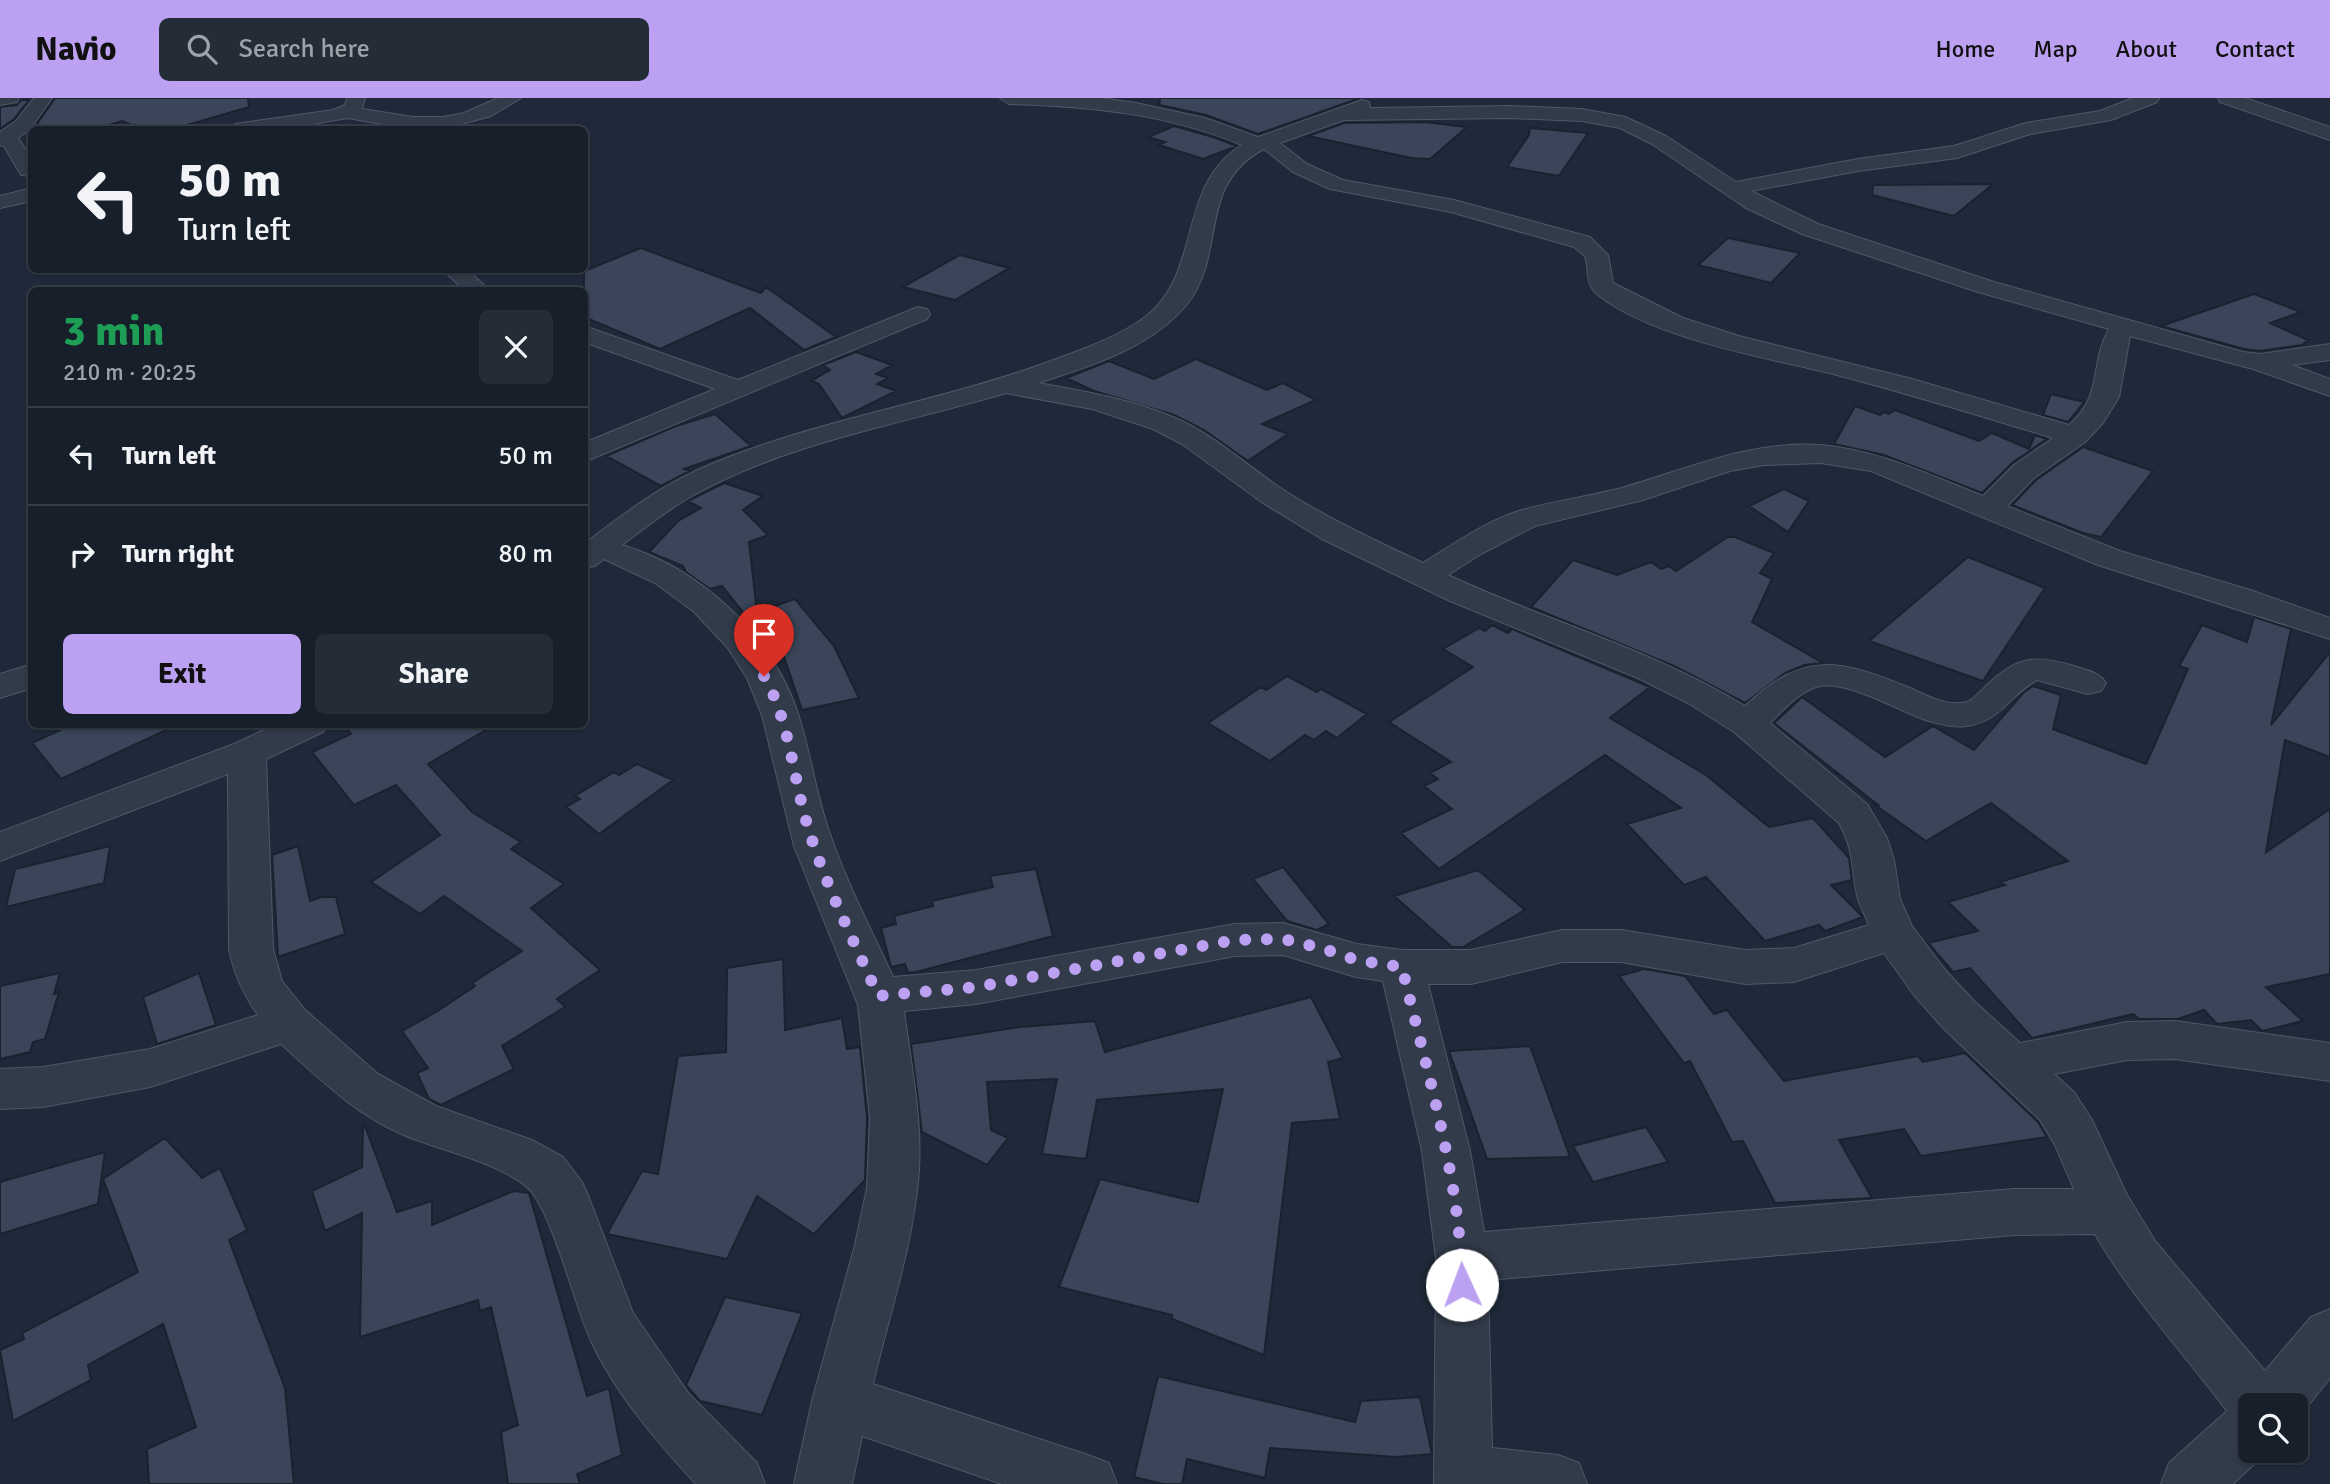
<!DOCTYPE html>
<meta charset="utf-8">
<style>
:root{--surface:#171f2b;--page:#242c37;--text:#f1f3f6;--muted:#9ea2a9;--line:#363d47;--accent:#bca0f2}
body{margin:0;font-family:Signika,sans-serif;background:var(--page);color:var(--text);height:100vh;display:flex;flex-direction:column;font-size:26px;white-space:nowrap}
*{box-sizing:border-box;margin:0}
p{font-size:23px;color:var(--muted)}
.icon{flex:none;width:38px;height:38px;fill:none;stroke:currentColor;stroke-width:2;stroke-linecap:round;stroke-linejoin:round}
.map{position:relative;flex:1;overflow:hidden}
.drawer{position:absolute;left:28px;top:189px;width:560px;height:441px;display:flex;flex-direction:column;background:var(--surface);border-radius:10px;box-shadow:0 2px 5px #0004,0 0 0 2px var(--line)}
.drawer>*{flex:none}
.banner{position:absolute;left:28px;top:28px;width:560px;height:147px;border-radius:10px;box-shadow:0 2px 5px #0004,0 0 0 2px var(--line);background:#171f2b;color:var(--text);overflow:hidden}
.buttons{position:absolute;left:2238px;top:1295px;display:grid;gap:14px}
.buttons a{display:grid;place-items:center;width:70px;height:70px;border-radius:10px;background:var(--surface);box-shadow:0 2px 5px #0004,0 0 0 2px var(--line);font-size:35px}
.pin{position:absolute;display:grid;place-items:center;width:60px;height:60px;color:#fff;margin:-72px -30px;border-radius:50% 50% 50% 0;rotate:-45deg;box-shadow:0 0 7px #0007}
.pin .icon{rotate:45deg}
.me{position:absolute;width:77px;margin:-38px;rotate:358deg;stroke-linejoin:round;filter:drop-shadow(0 0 5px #0008)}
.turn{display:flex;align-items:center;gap:24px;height:147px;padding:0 35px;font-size:32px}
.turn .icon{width:91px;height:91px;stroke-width:2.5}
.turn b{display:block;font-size:49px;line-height:60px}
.round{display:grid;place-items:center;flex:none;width:74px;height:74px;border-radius:10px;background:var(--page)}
.summary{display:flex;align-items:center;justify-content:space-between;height:119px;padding:0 35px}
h1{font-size:42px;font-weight:800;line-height:52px;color:#1e9e55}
.action{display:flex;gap:14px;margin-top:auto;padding:14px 35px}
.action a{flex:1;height:80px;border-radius:10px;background:var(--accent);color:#111;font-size:28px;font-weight:800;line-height:80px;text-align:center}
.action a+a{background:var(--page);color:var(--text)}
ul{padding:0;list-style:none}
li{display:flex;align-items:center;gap:21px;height:98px;padding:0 35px;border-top:2px solid var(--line)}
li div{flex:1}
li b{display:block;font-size:26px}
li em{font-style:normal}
header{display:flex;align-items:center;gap:42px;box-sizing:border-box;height:98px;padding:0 35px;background:var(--accent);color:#111}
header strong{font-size:33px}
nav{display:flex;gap:38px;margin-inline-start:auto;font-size:24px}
.search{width:490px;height:63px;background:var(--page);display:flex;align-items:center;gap:18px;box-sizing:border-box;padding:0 24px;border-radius:10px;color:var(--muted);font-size:26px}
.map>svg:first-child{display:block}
.building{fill:#3a4559;stroke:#1a2230;stroke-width:2}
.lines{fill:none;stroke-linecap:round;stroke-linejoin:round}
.minor-casing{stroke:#505867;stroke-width:2}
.minor{fill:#323b49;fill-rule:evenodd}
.route{stroke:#bca0f2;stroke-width:12;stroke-dasharray:0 21.6}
</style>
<header>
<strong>Navio</strong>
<div class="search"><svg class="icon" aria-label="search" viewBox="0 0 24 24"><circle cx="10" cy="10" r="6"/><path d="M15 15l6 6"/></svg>Search here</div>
<nav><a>Home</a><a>Map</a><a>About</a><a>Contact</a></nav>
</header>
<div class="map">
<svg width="2330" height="1386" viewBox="0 0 2330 1386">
<rect width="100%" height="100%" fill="#1f2939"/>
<path class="building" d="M55,0H248L249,9L170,32H144L122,23L92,32H33Z
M1160,0H1360L1258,36L1206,17L1159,7Z
M21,2H29L14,21L0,31V9L17,7Z
M1424,24L1467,29L1430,61L1411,60L1308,38L1344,25Z
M1174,28L1213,39L1237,48L1203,61L1159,47L1165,44L1148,39Z
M1530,30L1588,35L1559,78L1507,69L1529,37Z
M1993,86L1954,118L1872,97L1873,87Z
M1728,140L1800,155L1771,185L1698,167Z
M641,150L761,195L766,189L836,239L804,252L750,210L660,251L584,219V173Z
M960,157L1009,170L955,202L903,189Z
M2254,196L2301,214L2270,225L2308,242L2302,247L2260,253L2244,251L2161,228Z
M856,254L892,267L876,276L888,280L877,286L896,293L842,320L819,286L811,283L830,272L823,267Z
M1196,261L1267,292L1283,285L1316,302L1262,326L1288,336L1248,363L1204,332L1174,317L1094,293L1066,280L1109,263L1154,281Z
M2051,296L2084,304L2068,324L2043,317Z
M1855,308L1880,317L1884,314L1889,316L1895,312L1979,343L1992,335L2029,351L2035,337L2047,341L2012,365L1982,395L1884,357L1834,346Z
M715,316L751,348L684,371L690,373L661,388L606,358L676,328Z
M2083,349L2153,373L2101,439L2083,435L2012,407L2036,382Z
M724,385L763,398L743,412L768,437L749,444L757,514L795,501L834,548L859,600L802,612L780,547L771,550L722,488L710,491L686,474L683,468L649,454L678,423L701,410L688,403Z
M1784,391L1809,403L1788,434L1749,408Z
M1728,439H1735L1774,455L1760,475L1772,481L1752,524L1823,565L1804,567L1785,575L1745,605L1674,568L1531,509L1573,462L1617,477L1651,464L1661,471L1669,468L1676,473Z
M1968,459L2045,490L1983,583L1869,543Z
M2254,519L2291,531L2271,627L2330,554V659L2285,642L2266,754L2330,711V876L2266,889L2303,923L2262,933L2251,922L2217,926L2204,912L2178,921H2139L2133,916L2032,940L1970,870L1953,874L1928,845L1978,833L1948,804L2005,787L2000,784L2068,763L1991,705L1926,743L1875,707H1878L1774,625L1802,599L1885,659L1933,628L1974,652L2023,595L2033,588L2061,597L2053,631L2146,666L2188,571L2179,568L2202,527L2247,544Z
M1492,527L1508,535L1512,531L1650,589L1610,620L1706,677L1769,729L1813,720L1849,760L1852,782L1831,787L1863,819L1825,833L1819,827L1765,843L1706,779L1684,787L1627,726L1681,710L1605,657L1439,771L1401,735L1452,711L1424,688L1438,681L1430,675L1451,664L1389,624L1473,569L1443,551L1479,530L1485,533Z
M1287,578L1317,594L1321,591L1367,616L1337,640L1326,633L1314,642L1305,637L1270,663L1208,625L1261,589L1266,592Z
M73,626H179L61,681L32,645Z
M343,626H496L428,666L472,714L521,744L511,751L564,786L531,810L600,872L557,901L565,909L502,948L514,971L441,1007L429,1001L417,975L428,970L402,933L436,914L475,888L472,885L522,853L444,798L420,816L371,784L440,737L396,687L354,707L312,654L351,636Z
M637,666L673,682L599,736L566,709L580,701L575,698L614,674L619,677Z
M110,748L104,785L6,809L15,771Z
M298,748L310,803L322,799H336L345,836L278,859L272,757Z
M1283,769L1329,826L1317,832L1287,823L1253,781Z
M1036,771L1053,838L916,874L908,875L905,866L891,869L881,830L896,826L894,818L933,808L932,803L993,789L990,778Z
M1478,772L1525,812L1463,849H1452L1394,798Z
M783,861L785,932L842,920L847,951L860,949L867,1020L865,1082L814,1136L757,1098L727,1161L607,1136L642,1073L658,1076L678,958L726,954L727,870Z
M1644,871L1685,878L1714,916L1727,912L1784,983L1918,958L1923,964L1965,955L2038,1024L2047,1039L1921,1058L1904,1031L1839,1042L1872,1100L1775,1105L1743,1043L1732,1044L1690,963L1684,965L1619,878Z
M60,875L54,896L59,894L45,941L33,944L30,954L0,961V888Z
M199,875L216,927L157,946L143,899Z
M1311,899L1343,960L1328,964L1340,1021L1292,1025L1264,1257L1172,1221V1217L1059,1189L1100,1081L1198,1104L1223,991L1097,1002L1086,1061L1042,1056L1057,981L987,984L991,1032L1008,1040L987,1067L922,1034L911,946L1020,929L1095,923L1105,954Z
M1530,948L1570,1059L1487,1061L1449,953Z
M363,1028H365L397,1114L432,1103V1127L514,1093L529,1095L587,1298L609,1290L622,1357L577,1376L580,1386H508L501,1334L518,1327L491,1209L480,1213L478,1202L360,1239L362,1115L325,1133L312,1093L362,1069Z
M1646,1029L1668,1064L1593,1084L1573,1048Z
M165,1040L202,1080L220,1070L247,1132L229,1142L285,1290L294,1386H149L147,1351L196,1329L163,1226L88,1267L91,1282L13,1323L0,1252L24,1241L22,1235L138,1174L103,1081Z
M105,1054L98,1106L0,1136V1084Z
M725,1199L802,1215L762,1317L700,1303L686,1287Z
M1158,1278L1355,1324L1361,1303L1420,1299L1432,1356L1396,1359L1270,1350L1265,1380L1187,1361L1182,1386H1163L1134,1379Z"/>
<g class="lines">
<g class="minor-casing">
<path id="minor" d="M0,0H19L17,4L0,7Z
M34,0H52L30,31L18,40L32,61V78L21,77L4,48L0,47V34L16,23Z
M347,0H365L362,11L413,19H443L464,15L498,0H521L491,18L443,31H413L347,20L278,32H226L235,26L333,12L345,7Z
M1000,0H1101L1136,5L1205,20L1258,39L1362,2L1369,4L1370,10L1511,8L1582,11L1625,19L1666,38L1736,84L1858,61L1954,48L2026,25L2100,13L2133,0H2159L2157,4L2111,22L2030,36L1957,60L1858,73L1751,93L1818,126L1994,184L2243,254L2260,256L2330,246V262L2292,267L2330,281V298L2253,271L2130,238L2119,299L2103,325L2085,344L2034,380L2007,408L2120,453L2250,492L2330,520V541L2098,467L1871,373L1821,365L1764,367L1730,373L1643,402L1535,428L1481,456L1448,477C1546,523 1652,551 1745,608C1804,552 1839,561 1910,590C1925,597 1944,607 1961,605C1970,605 1977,597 1983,591C2014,560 2032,555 2074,568C2086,572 2099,574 2106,585L2101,593L2088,596L2037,582C2009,597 2002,623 1966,628C1954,630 1941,626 1929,623C1899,614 1847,580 1816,589C1798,595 1783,612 1770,625L1867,706L1887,740L1894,762L1900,801L1912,828L1946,873L1975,904L2020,945L2127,924L2175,923L2330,945V983L2175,961L2127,962L2054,976L2074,994L2092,1022L2127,1097L2155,1143L2265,1273L2311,1219L2330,1211V1280L2296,1323V1307H2250V1353H2268L2233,1386H2161L2169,1365L2227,1313C2183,1254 2132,1200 2095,1136L2014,1137L1488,1182L1492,1350L1558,1357L1579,1365L1587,1386H1434L1436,1160L1422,1053L1383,883L1356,879L1283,857L1235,858L976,906L904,913C911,966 922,1019 919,1072C914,1145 889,1216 873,1286L1088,1357L1109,1365L1117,1386H1002L862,1338L852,1386H794L812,1303L855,1147L867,1090L870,1020L858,907L794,748L762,617L747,580L727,549L694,514L655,485L604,461L595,468L584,470V446C621,418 657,390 700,371C811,322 934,306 1048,264C1078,253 1108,243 1135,226C1207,183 1172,90 1242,47C1168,16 1089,8 1009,6ZM1511,20L1582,23L1620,30L1652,46L1746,110L1802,136L1978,194L2109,231C2089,266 2104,297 2069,327L1912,281L1739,238L1683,220L1613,185L1608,157L1590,139L1454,102L1343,82L1307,66L1280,45L1344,22ZM1264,51L1293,74L1330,91L1451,114L1574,149L1585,158C1590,173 1584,185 1598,197C1654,241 1765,259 1833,276C1907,295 1980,318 2053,340L2014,367L1983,398C1930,377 1878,352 1821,347C1752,342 1690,370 1625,389C1589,399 1551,403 1516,414C1483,425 1452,447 1423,465C1376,443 1329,421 1285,393C1248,369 1214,336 1173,319C1130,301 1083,293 1038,285C1090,268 1152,250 1188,205C1227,154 1197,86 1264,51ZM1006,295L1092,311L1153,331L1182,346L1263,405L1322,441L1450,503L1638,580L1688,605L1734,634L1839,725C1856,756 1850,771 1858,801C1861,810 1866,819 1869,827L1794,850L1745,852L1621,832H1562L1471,852H1402L1357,846L1283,825L1235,826L976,872L893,879C871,831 846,784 829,733C816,696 811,657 799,619C774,539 702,471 622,447C645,430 667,412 692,398C788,344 902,326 1006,295ZM1884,855L1914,897L1943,930L2040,1022L2055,1047L2074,1091H2014L1484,1134L1470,1053L1428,886H1471L1562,864H1621L1745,886L1794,884Z
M2218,0H2245L2330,29V42L2220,4Z
M32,90V103L0,110V98Z
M443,172H468L489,192H464Z
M918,209L927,211L930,216L927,221L584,364V345L715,291L584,244V228L738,282Z
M32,566V590L0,600V576Z
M277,626H328L323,634L266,661L273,851L282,883L305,912L378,976L436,1008L532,1042L563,1059L582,1084L589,1100L633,1215L689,1296L757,1365L765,1386H696C658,1345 616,1296 592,1245C575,1210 552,1111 527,1089C496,1063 441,1053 404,1037C356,1017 320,981 281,946L150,989L43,1009L0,1011V971L43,969L150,951L258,917C243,896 234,876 229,851L228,676L0,763V734L234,646Z"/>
</g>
<use href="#minor" class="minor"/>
</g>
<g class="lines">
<path class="route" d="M764,578C788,620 792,669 804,715C821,779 852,838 878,898L976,889L1235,842L1283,841L1321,850L1356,862L1402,869C1426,971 1461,1082 1462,1187"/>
</g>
</svg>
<div class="buttons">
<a><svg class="icon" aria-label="search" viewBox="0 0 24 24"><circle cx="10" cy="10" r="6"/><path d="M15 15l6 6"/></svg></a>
</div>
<div class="pin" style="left:764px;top:578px;background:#d93025"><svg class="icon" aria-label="arrive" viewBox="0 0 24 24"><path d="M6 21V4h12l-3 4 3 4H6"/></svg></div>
<svg class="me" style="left:1462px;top:1187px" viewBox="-20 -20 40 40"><circle r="19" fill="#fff"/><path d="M0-13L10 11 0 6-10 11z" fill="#bca0f2"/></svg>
<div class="banner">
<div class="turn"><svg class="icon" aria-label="left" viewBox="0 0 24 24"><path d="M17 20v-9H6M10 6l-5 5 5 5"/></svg><div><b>50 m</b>Turn left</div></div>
</div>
<section class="drawer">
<div class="summary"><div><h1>3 min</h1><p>210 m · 20:25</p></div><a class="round"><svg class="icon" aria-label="close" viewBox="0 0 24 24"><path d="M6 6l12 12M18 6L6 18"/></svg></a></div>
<ul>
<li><svg class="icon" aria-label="left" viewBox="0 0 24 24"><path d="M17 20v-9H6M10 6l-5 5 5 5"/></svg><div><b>Turn left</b></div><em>50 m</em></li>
<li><svg class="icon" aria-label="right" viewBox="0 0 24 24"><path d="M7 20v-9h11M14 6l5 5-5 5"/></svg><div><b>Turn right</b></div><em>80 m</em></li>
</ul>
<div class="action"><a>Exit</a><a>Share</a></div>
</section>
</div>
